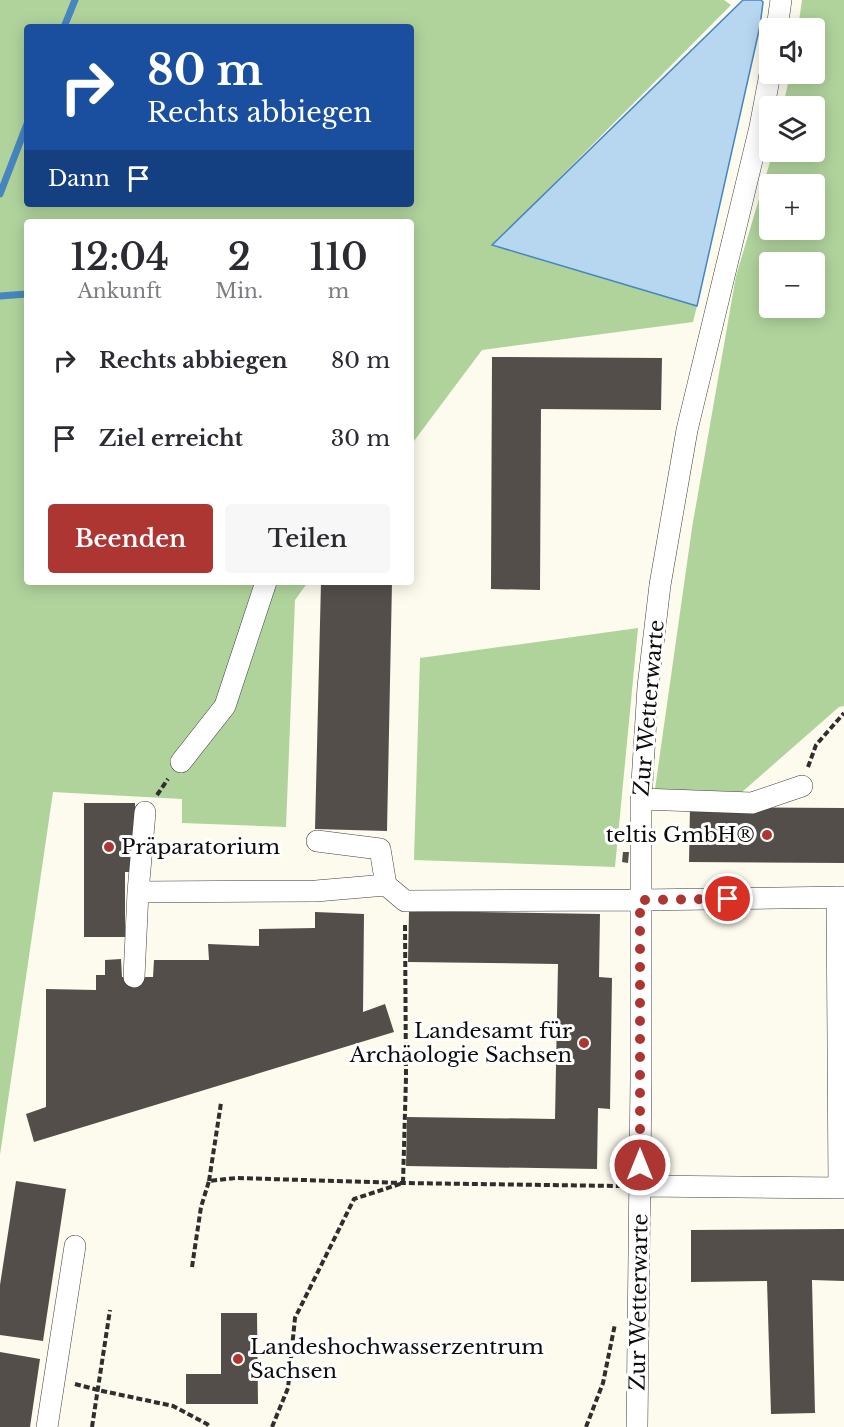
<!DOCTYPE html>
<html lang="de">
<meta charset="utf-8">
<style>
:root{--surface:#fff;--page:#f7f7f7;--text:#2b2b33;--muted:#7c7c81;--accent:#ad3633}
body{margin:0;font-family:"Libre Baskerville",serif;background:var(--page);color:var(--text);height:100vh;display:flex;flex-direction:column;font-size:22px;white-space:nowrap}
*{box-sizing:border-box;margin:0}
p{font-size:20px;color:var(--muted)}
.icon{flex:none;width:33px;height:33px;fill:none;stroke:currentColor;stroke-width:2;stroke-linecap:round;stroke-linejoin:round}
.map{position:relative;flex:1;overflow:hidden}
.details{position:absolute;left:24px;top:219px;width:390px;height:366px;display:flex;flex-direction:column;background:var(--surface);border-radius:6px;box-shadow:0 3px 15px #0003}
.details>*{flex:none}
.banner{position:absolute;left:24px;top:24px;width:390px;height:183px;border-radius:6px;box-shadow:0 3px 15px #0003;background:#1a4fa0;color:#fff;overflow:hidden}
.tools{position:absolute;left:759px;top:18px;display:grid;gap:12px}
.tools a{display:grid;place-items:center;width:66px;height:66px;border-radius:6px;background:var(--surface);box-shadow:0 3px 15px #0003;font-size:30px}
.pin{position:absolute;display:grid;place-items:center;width:51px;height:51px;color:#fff;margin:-26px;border:3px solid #fff;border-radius:50%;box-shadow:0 2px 6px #0007}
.me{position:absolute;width:66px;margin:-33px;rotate:0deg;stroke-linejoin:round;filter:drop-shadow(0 0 4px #0008)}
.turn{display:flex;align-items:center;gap:21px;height:126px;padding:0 24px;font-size:27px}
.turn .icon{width:78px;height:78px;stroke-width:2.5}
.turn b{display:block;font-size:42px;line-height:51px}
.then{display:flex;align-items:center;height:57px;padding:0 24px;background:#0003;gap:12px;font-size:22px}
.eta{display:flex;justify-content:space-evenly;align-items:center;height:102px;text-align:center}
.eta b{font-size:36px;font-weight:600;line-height:42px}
.action{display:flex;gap:12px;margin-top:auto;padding:12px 24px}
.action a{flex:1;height:69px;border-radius:6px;background:var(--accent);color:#fff;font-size:24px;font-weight:600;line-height:69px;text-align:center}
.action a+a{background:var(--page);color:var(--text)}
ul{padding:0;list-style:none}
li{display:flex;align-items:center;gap:18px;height:78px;padding:0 24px}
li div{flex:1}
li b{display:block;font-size:22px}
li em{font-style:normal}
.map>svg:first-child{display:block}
.forest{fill:#b0d39c;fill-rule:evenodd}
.water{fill:#b7d6ef;stroke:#4686bf;stroke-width:1.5}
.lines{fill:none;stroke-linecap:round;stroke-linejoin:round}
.stream{stroke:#4686bf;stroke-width:7}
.building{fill:#544e4a}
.minor-casing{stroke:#3f3f3f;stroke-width:22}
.path{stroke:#2e2e2e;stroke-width:4;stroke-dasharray:6 3;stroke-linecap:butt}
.minor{stroke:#fff;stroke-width:21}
.route{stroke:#ad3633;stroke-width:10;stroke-dasharray:0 18}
.poi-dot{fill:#ad3633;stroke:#fff;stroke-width:2}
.labels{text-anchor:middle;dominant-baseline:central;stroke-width:6;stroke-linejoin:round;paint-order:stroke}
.street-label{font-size:21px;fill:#0c0c0c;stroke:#fff}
.poi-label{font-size:21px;fill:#0c0c0c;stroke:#fff;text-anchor:end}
</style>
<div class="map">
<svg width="844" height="1427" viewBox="0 0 844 1427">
<rect width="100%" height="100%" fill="#fdfbed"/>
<path class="forest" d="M0,0H724L731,5L493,245L697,306L693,322L482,350L411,445V222H27V582H308L295,600L286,827L182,823V799L53,792L0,1155ZM27,27H411V204H27Z
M802,0H844V706L839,707L742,792L655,789L692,528L736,276L773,152H814V106H783L790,74H814V28H798ZM770,184H814V230H770ZM770,262H814V308H770Z
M638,628L615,867L414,860L420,658Z"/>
<path class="water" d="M743,0H761L763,2L760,26L697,306L492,245Z"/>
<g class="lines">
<path class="stream" d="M64,27L75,0
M0,194L27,124
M0,296L27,294"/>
</g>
<path class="building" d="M492,357L662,358L661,410L541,409L540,590L491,589Z
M321,582H392L387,831L315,829Z
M84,803H135V872H125V937H84Z
M690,807L844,808V863L689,862Z
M623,852H629L628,863L622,862Z
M409,911L600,914L599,977L612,978L610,1109L598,1108L597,1169L406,1166L407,1117L555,1119L558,964L408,962Z
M315,912L364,914L363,1012L385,1004L394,1032L34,1142L26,1114L46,1107V989L96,990V975H105V960L121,959L122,977H153L154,960H209L208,944L259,946V929L315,928Z
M16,1181L66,1189L43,1341L0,1335V1285Z
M844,1229V1281L812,1280L815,1413L771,1414L767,1281L691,1282V1230Z
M221,1313H257L258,1404H186V1374H221Z
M0,1352L40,1359L30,1427H0Z"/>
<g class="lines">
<g class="minor-casing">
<path id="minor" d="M777,28L781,0
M181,762L225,706L266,582
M641,799L752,803L802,786
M317,841L380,849L386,885
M138,892L316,891L386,885L405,901L640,900L844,897
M837,897L839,1188
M134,977L138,892L145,812
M640,1186L844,1188
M47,1427L75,1246
M637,1427L641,1080V799L648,687L660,585L687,430L760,127L770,74"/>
</g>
<path class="path" d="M808,767L816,745L844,713
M157,795L168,779
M209,1181L221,1103
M192,1267L201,1207L209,1181L236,1178L403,1183L621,1186
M75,1384L98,1390L173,1406L207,1424L210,1427
M92,1427L110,1310
M272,1427L288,1388L295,1318L354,1199L403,1183L406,1077L405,923
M586,1427L603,1383L615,1324"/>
<use href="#minor" class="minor"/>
</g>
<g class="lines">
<path class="route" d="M640,1165V900L728,899"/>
</g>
<g class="poi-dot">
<circle cx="767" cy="835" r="6"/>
<circle cx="109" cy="847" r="6"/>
<circle cx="584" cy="1043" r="6"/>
<circle cx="238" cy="1359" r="6"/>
</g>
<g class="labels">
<g class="street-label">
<text transform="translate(649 708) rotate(-85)">Zur Wetterwarte</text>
<text transform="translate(639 1302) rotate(-89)">Zur Wetterwarte</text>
</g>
<g class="poi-label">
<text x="755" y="835">teltis GmbH®</text>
<text x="121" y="847" text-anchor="start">Präparatorium</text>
<text x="572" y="1031">Landesamt für<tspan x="572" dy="24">Archäologie Sachsen</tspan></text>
<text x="250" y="1347" text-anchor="start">Landeshochwasserzentrum<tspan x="250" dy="24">Sachsen</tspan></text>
</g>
</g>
</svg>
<div class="tools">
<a><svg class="icon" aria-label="sound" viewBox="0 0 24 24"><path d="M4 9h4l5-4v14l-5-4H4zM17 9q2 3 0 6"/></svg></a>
<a><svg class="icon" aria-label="layers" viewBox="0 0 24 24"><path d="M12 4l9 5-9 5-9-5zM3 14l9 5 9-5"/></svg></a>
<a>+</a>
<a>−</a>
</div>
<div class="pin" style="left:728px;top:899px;background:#d93025"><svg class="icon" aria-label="arrive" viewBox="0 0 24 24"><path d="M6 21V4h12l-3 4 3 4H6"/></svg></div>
<svg class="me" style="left:640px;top:1165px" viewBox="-20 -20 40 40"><circle r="17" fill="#ad3633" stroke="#fff" stroke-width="3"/><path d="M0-11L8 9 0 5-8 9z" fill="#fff"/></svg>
<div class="banner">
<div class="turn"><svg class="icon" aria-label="right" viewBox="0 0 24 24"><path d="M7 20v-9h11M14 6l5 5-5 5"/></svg><div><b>80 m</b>Rechts abbiegen</div></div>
<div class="then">Dann<svg class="icon" aria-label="arrive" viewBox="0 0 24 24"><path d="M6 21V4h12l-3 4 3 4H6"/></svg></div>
</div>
<section class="details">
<div class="eta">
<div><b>12:04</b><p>Ankunft</p></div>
<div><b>2</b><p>Min.</p></div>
<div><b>110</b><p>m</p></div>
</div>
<ul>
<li><svg class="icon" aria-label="right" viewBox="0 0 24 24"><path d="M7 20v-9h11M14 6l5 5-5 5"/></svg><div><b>Rechts abbiegen</b></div><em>80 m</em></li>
<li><svg class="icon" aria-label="arrive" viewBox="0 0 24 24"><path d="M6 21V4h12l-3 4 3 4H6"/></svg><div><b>Ziel erreicht</b></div><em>30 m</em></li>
</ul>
<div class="action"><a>Beenden</a><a>Teilen</a></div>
</section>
</div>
